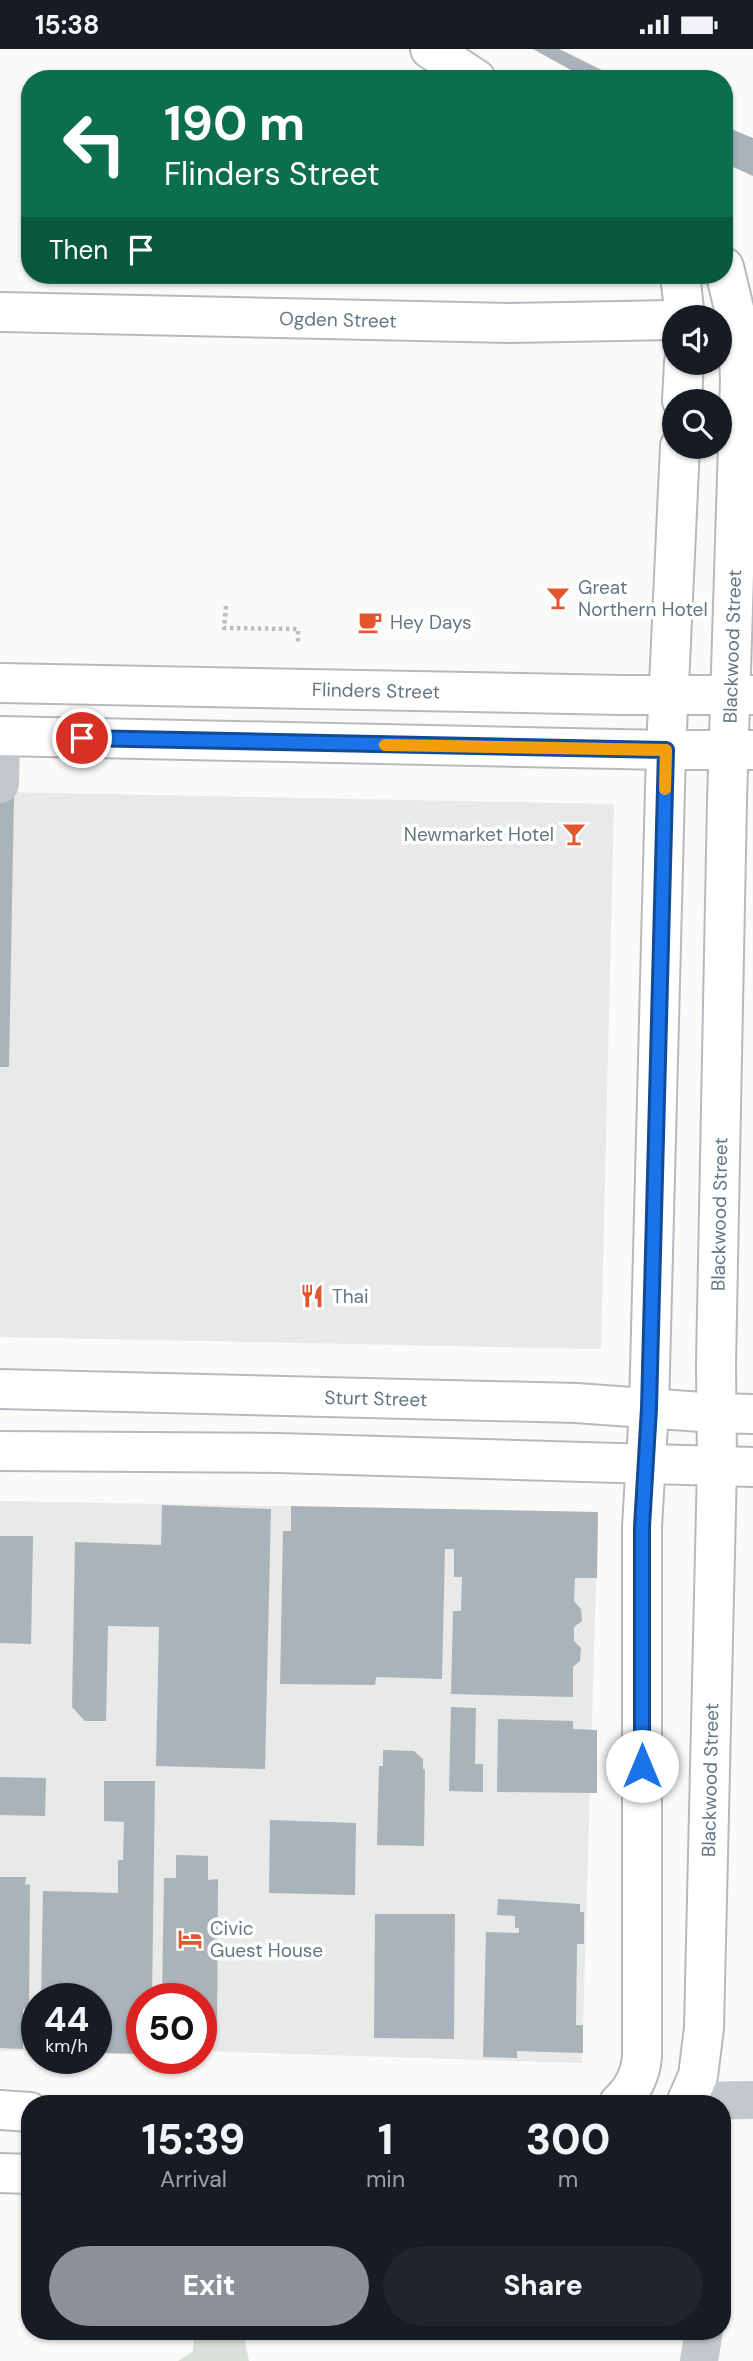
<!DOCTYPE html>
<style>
:root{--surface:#171b24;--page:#20242c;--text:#f1f3f6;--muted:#9ea1a6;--accent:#8c9099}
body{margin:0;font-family:"DM Sans",sans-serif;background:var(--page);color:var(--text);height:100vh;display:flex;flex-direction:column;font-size:26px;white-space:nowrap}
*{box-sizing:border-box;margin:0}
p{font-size:23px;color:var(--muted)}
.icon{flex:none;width:38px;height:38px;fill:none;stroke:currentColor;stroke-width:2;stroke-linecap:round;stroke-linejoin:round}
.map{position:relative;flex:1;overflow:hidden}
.drawer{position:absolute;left:21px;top:2046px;width:710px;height:245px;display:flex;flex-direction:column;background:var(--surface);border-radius:28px;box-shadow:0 2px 5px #0004}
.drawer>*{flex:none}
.banner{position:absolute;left:21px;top:21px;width:712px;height:214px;border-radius:28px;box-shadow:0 2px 5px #0004;background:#0b6e4f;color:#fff;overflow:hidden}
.controls{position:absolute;left:662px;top:256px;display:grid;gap:14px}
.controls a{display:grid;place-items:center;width:70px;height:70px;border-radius:50%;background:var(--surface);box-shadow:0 2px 5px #0004;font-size:35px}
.speed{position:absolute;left:21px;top:1934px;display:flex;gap:14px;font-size:35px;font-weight:700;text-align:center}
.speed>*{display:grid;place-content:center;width:91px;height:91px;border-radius:50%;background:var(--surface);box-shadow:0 2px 5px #0004;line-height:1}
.speed small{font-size:18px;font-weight:400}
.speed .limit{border:10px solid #d22;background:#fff;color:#111}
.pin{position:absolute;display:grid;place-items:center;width:60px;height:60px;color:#fff;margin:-30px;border:4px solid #fff;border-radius:50%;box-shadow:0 2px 7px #0007}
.me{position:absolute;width:77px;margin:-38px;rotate:0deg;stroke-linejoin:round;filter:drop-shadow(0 0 5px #0008)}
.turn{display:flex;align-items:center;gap:24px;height:147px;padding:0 28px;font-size:32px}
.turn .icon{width:91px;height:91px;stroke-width:2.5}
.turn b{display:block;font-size:49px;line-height:60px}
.then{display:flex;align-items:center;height:66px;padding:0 28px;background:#0003;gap:14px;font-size:26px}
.eta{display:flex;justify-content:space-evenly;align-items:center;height:119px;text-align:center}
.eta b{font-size:42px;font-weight:800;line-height:49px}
.action{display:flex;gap:14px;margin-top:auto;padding:14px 28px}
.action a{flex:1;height:80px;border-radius:42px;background:var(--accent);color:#fff;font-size:28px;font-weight:800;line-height:80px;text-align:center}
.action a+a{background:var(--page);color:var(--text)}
.status{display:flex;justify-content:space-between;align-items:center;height:49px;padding:0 35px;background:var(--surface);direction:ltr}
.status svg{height:19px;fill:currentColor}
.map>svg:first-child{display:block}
.built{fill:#e8e9e9}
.green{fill:#dadfd7}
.building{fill:#aab3b9}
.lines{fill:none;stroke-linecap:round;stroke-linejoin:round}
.major-casing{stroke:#b5babe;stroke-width:42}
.path{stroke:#bbbfc2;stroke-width:4.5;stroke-dasharray:3.5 3.5;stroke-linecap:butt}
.minor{stroke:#c3c8cc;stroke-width:38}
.major{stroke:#fff;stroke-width:38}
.route-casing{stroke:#114b97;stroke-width:18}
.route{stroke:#1a73e8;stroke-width:12}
.slow{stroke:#f59e0b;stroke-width:12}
.labels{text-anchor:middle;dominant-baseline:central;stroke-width:7;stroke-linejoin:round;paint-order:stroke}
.street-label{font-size:19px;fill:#657683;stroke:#fff}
.poi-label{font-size:19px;fill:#657683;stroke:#fff;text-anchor:start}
</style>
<div class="status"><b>15:38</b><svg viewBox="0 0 49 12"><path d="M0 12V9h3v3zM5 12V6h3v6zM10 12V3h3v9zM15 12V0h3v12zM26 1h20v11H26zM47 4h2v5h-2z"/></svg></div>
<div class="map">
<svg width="753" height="2312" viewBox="0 0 753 2312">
<rect width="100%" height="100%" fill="#fafaf8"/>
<path class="built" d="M0,743L614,755L601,1300L0,1288Z
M0,1452L598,1463L582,2014L201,2002V1950H37V2002H0Z"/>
<path class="green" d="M404,226H624V235L403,233Z
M194,2282H243L249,2312H178L193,2302Z"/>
<path class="building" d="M533,0H559L620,30H587Z
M724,77L753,89V127L724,114Z
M0,746H14L9,1018H0Z
M162,1456L271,1460L265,1720L156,1717L159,1578L108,1577L106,1672H85L72,1658L75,1493L161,1496Z
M291,1457L598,1463L597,1529H575L574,1552L581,1560L582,1572L574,1578V1592L581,1599L580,1612L573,1618V1648L451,1645L453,1562H461L462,1528H454V1500H445L442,1630L376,1628L375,1636L280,1635L283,1482H291Z
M0,1487H33L31,1595L0,1594Z
M451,1658L476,1659L475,1715H483V1743L449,1742Z
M498,1670L573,1672V1680L597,1681V1744L497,1743Z
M383,1701L414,1702L423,1710V1720L425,1721L424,1797L377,1796L379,1717H383Z
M0,1728L46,1729L45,1767L0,1766Z
M104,1732H155L152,1950H142V2005L96,2004V1950H41L43,1842L118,1844V1811H123L124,1773L104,1772Z
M270,1771L356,1774L355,1846L269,1844Z
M176,1806L208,1807V1831L218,1830L217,1986H201V1950H162L164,1829H176Z
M0,1828H26L25,1836L30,1835L29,1961L23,1960V2000L0,1999Z
M498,1850L580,1855V1863H584V1895H577L576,1976H583V2004L517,2002V2009L483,2008L486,1883L519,1884V1879H515V1867L497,1866Z
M375,1865H455L454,1990L374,1989Z"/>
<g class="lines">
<g class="major-casing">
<g id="major">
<path d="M430,0L476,30"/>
<path d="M680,226L685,268"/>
<path id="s1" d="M0,263L510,274L674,271"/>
<path d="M682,352L684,313"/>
<path id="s2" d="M0,634L622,646H753"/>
<path d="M0,687L666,701H753"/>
<path id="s3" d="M0,1340L576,1354L715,1364L753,1365"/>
<path d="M0,1402L278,1404L753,1418"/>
<path d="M619,2054C633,2041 640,2027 642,2008V1478L649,1359L666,701L680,397"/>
<path id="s4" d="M686,2054L698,2027L704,1979L717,1417L716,1315L727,752L740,330L737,272L724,218"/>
<path d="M0,2061L30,2063"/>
<path d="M0,2124L30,2125"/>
</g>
</g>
<path class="path" d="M226,557L224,579L298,580V593"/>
<path class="minor" d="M0,735L1,688
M688,2052L753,2051
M699,2312L704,2282"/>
<use href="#major" class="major"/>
</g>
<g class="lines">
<g class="route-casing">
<path id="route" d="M82,689L666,701L649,1359L642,1478V1717"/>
</g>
<use href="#route" class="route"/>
<path class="slow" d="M385,696L666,701L665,740"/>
</g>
<defs>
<g id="bar-bare" transform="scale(1.89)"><path d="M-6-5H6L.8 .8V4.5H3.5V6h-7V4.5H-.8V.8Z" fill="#e4572e" stroke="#fff" stroke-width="2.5" paint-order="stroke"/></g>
<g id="cafe-bare" transform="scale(1.89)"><path d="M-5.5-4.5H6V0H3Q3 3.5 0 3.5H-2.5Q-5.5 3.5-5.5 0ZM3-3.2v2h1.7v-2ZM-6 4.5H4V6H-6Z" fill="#e4572e" stroke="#fff" stroke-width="2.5" paint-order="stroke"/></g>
<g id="restaurant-bare" transform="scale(1.89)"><path d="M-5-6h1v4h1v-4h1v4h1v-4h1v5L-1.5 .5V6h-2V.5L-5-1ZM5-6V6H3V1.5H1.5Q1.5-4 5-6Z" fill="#e4572e" stroke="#fff" stroke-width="2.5" paint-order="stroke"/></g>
<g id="hotel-bare" transform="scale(1.89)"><path d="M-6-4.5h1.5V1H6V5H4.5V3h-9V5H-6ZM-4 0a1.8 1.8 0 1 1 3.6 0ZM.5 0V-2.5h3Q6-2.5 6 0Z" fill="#e4572e" stroke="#fff" stroke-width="2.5" paint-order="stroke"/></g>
</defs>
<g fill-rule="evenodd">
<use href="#bar-bare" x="558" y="549"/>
<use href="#cafe-bare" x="370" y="573"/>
<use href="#bar-bare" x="574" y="785"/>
<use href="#restaurant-bare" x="312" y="1247"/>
<use href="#hotel-bare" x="190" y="1890"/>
</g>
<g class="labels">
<g class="street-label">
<text stroke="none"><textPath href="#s1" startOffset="338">Ogden Street</textPath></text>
<text stroke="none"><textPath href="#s4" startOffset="1460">Blackwood Street</textPath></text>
<text stroke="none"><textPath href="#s2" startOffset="376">Flinders Street</textPath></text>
<text stroke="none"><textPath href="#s4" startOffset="892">Blackwood Street</textPath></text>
<text stroke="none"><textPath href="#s3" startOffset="376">Sturt Street</textPath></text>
<text stroke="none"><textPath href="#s4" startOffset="326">Blackwood Street</textPath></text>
</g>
<g class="poi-label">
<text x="578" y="538">Great<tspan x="578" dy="22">Northern Hotel</tspan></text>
<text x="390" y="573">Hey Days</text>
<text x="554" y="785" text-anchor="end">Newmarket Hotel</text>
<text x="332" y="1247">Thai</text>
<text x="210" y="1879">Civic<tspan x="210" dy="22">Guest House</tspan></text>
</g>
</g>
</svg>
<div class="controls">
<a><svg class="icon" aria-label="sound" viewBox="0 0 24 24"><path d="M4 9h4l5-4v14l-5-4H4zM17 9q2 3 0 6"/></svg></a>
<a><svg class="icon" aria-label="search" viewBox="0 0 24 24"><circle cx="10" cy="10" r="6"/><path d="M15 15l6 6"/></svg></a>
</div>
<div class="speed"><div>44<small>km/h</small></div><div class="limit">50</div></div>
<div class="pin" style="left:82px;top:689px;background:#d93025"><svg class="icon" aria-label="arrive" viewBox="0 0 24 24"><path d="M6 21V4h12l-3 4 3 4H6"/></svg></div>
<svg class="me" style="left:642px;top:1717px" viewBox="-20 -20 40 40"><circle r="19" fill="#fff"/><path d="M0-13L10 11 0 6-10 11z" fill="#1a73e8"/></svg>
<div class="banner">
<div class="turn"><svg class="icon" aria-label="left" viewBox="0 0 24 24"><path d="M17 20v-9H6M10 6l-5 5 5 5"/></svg><div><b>190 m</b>Flinders Street</div></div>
<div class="then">Then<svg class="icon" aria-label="arrive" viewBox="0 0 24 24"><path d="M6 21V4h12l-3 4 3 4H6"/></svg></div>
</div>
<section class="drawer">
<div class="eta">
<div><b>15:39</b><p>Arrival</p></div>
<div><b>1</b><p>min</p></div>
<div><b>300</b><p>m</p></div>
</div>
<div class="action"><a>Exit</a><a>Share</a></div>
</section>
</div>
